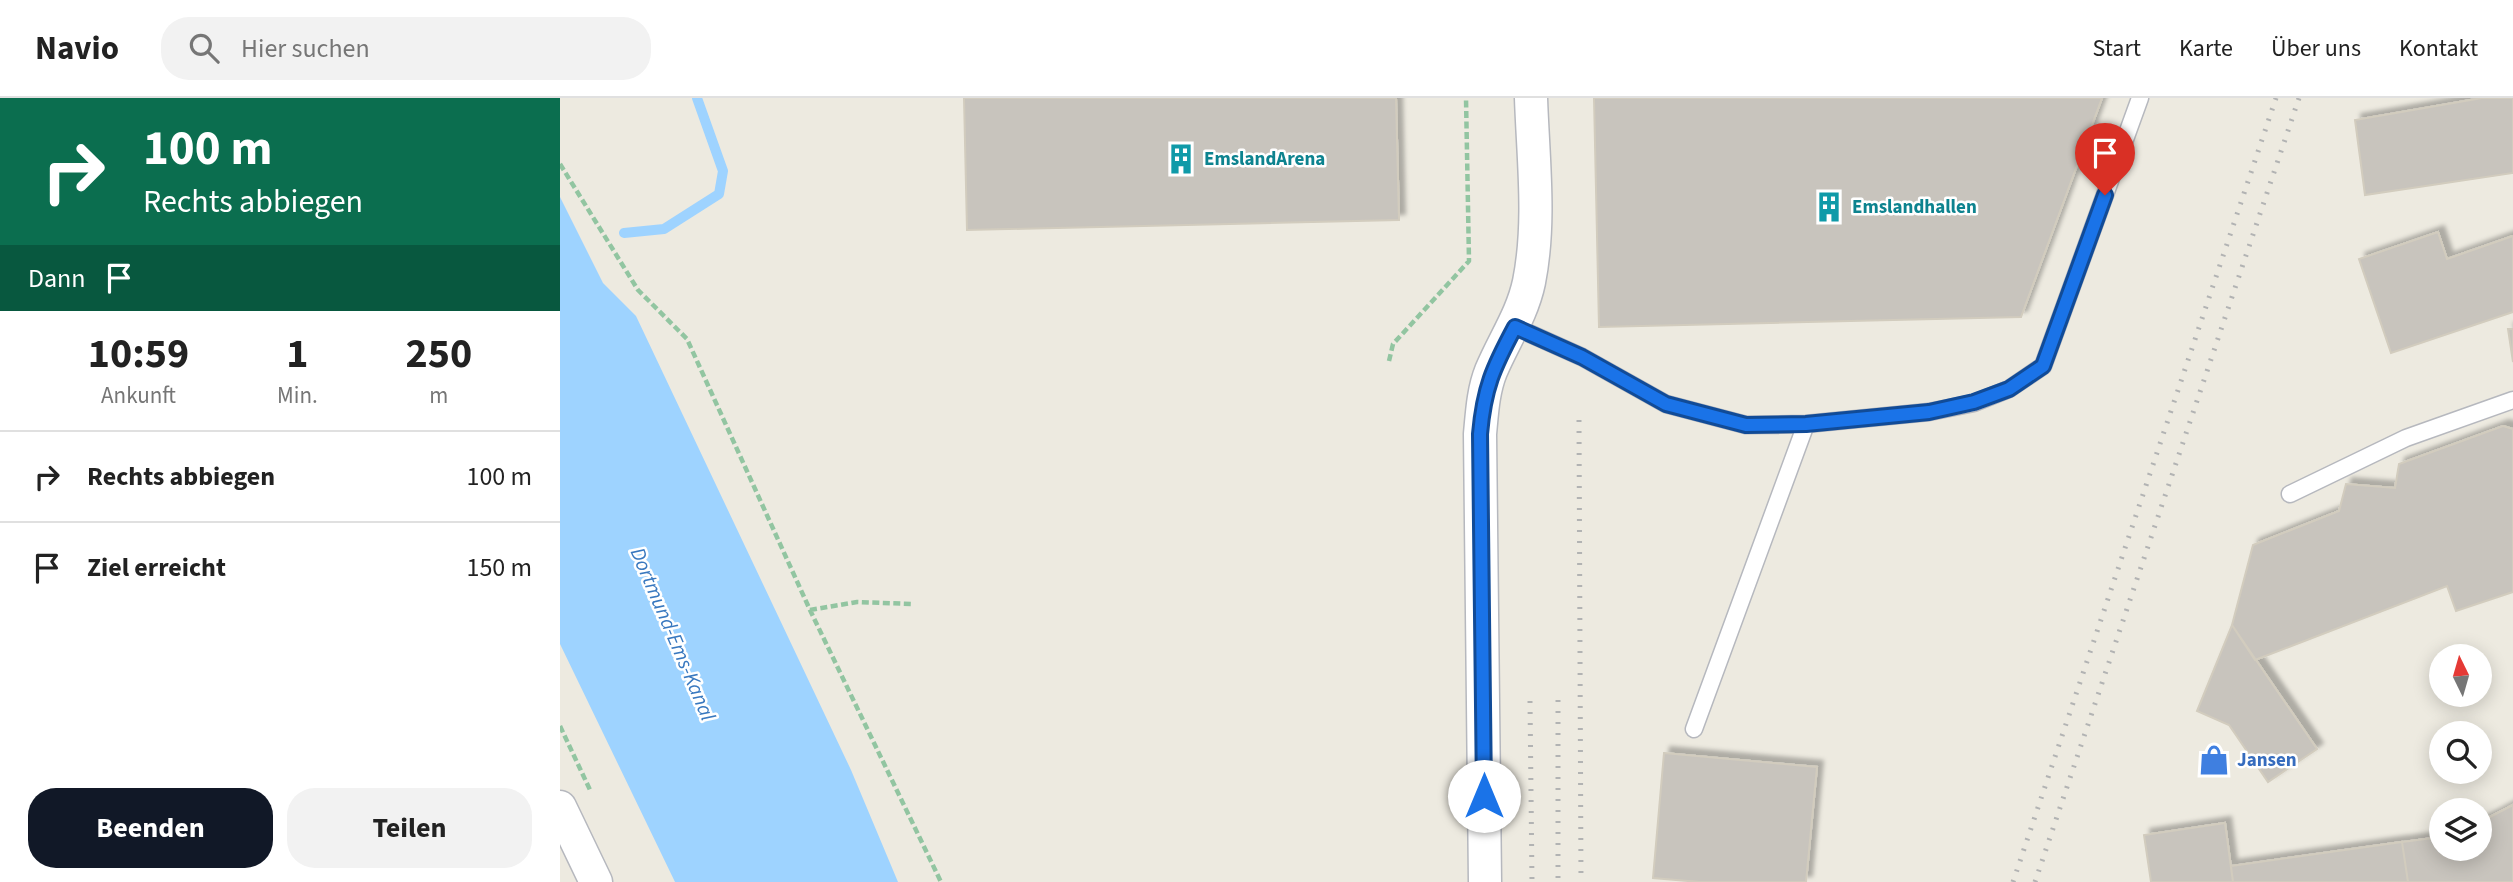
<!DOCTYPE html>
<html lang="de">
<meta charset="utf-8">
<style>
:root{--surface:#fff;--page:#f2f2f2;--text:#222;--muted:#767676;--line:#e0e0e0;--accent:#111827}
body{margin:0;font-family:"Source Sans 3",sans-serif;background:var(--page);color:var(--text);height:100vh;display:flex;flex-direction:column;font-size:26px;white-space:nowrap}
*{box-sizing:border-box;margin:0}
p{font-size:23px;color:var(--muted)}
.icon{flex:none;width:38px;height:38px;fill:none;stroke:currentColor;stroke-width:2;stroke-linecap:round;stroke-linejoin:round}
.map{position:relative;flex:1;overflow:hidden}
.sheet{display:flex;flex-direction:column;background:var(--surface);width:560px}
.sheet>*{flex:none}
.top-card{background:#0b6e4f;color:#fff;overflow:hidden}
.needle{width:46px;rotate:355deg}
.tools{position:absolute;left:1869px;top:546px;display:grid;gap:14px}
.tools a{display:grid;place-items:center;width:63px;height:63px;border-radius:50%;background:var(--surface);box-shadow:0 4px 18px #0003;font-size:35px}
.pin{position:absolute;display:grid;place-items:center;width:60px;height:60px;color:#fff;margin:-72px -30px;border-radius:50% 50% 50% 0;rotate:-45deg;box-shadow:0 0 7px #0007}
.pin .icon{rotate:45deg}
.me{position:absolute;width:77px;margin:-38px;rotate:0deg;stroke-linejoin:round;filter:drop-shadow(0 0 5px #0008)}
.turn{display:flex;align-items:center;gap:24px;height:147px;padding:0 28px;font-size:32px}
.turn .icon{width:91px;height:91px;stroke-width:2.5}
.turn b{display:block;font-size:49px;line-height:60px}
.then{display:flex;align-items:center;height:66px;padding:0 28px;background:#0003;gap:14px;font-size:26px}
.eta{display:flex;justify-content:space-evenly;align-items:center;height:119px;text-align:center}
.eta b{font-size:42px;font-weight:700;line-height:49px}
.button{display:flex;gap:14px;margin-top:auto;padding:14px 28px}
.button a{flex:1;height:80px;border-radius:28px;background:var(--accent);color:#fff;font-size:28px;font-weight:700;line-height:80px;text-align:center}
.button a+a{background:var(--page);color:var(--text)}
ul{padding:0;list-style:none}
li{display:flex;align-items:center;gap:21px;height:91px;padding:0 28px;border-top:2px solid var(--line)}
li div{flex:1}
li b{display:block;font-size:26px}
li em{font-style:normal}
header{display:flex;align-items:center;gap:42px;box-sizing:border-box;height:98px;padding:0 35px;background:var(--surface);border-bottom:2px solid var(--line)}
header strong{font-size:33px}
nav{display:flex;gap:38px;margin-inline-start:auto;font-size:24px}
.search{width:490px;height:63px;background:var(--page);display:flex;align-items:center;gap:18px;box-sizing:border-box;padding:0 24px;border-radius:28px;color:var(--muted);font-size:26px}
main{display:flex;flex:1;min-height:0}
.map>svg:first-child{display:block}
.water{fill:#9ed3ff}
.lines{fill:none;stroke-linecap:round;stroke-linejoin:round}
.stream{stroke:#9ed3ff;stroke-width:10}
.building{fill:#c8c4bd;stroke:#d2ccbe;stroke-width:2;filter:url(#shadow)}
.service-casing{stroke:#b6b8be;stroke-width:19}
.minor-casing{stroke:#b6b8be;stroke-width:35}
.path{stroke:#92c5a1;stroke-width:4.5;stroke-dasharray:7 3.5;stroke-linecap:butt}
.service{stroke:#fff;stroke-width:16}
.minor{stroke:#fff;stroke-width:32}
.rail{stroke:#b2b3b3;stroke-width:5;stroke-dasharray:2 9;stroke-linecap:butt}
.route-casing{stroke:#114b97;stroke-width:18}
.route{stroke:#1a73e8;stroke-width:12}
.labels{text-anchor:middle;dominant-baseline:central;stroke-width:5;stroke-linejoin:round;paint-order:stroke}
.culture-label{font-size:19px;font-weight:bold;fill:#0d838f;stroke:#fff;text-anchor:start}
.shop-label{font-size:19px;font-weight:bold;fill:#366cbe;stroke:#fff;text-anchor:start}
.water-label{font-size:21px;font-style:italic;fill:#3878bf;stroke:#fff}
</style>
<header>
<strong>Navio</strong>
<div class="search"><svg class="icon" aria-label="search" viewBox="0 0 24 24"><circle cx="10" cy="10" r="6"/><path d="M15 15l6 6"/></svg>Hier suchen</div>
<nav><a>Start</a><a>Karte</a><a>Über uns</a><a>Kontakt</a></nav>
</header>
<main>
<section class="sheet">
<div class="top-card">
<div class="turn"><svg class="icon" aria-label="right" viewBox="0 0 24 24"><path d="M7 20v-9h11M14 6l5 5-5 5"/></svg><div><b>100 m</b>Rechts abbiegen</div></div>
<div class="then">Dann<svg class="icon" aria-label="arrive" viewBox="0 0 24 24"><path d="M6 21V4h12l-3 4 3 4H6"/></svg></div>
</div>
<div class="eta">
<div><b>10:59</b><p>Ankunft</p></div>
<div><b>1</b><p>Min.</p></div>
<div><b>250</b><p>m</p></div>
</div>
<ul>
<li><svg class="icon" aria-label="right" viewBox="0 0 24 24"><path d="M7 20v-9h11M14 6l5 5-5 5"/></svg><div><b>Rechts abbiegen</b></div><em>100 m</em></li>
<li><svg class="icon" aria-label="arrive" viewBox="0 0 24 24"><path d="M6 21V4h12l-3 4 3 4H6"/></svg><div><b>Ziel erreicht</b></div><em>150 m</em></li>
</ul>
<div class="button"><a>Beenden</a><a>Teilen</a></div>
</section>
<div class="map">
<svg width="1953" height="784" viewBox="0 0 1953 784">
<defs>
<filter id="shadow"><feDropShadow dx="6" dy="-6" stdDeviation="2" flood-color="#0004"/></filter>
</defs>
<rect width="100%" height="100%" fill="#edeae0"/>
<path class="water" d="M0,99L43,185L76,218L291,672L338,784H115L0,546Z"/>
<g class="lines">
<path class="stream" d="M64,135L104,131L159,96L163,73L137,0"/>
</g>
<path class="building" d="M404,0H836L839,122L407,132Z
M1034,0H1542L1461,219L1039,229Z
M1922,0H1953V75L1805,97L1795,22Z
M1878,134L1887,161L1953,138V214L1831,255L1799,161Z
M1948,231H1953V264Z
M1943,328L1953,331V494L1896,513L1887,488L1695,562L1672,527L1693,447L1779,413L1786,386L1835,390L1839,366Z
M1672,527L1757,651L1708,684L1669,627L1637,613Z
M1104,655L1257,669L1246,784H1140L1093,780Z
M1953,707V784H1848L1842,744L1881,739V751H1920V724Z
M1665,725L1673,784H1591L1584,737Z
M1842,744L1848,784H1673L1671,768Z"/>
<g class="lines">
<g class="service-casing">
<path id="service" d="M955,229L1022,259L1106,306L1186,327L1246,326L1369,314L1414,305L1449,291L1483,268L1580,0
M1730,396L1846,340L1953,302
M1134,631L1246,326"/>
</g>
<g class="minor-casing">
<path id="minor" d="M0,709L36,784
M925,784L920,336C922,315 923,293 931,273C944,242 962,217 969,184C981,124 973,60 971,0"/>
</g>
<path class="path" d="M0,66L78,192L127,241L250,512L381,784
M829,263L833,246L909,163L906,0
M250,512L297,504L351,506
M0,628L31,694"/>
<use href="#service" class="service"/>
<use href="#minor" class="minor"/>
<path class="rail" d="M1019,322L1021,784
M998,602V784
M970,603L972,784
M1453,784L1716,0
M1475,784L1739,0"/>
</g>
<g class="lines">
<g class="route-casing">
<path id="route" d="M924,698L920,336C924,290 933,270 955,229L1022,259L1106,306L1186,327L1246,326L1369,314L1414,304L1449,291L1483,268L1545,97"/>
</g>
<use href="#route" class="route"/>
</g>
<defs>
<g id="building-bare" transform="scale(2.415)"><path d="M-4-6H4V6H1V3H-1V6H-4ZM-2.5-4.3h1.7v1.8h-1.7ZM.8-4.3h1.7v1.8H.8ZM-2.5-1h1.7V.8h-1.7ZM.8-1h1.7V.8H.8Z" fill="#0f9aa8" stroke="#fff" stroke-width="2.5" paint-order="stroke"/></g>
<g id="shop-bare" transform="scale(2.415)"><path d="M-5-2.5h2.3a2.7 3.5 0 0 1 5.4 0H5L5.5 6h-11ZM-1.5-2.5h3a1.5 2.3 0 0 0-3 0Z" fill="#3f7fe0" stroke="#fff" stroke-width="2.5" paint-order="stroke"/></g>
</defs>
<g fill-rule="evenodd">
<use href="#building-bare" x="621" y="61"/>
<use href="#building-bare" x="1269" y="109"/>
<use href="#shop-bare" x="1654" y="662"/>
</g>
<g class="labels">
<g class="culture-label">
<text x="644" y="61">EmslandArena</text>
<text x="1292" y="109">Emslandhallen</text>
</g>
<g class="shop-label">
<text x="1677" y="662">Jansen</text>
</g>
<g class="water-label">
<text transform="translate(113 536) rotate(67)">Dortmund-Ems-Kanal</text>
</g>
</g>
</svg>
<div class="tools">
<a><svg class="needle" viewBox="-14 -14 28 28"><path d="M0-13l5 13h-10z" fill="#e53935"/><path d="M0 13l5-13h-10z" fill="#767676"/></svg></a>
<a><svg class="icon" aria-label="search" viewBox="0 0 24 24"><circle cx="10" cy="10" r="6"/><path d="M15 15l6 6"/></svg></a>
<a><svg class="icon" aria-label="layers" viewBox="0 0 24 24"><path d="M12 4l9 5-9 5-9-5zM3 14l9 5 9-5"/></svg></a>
</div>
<div class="pin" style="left:1545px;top:97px;background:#d93025"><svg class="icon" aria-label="arrive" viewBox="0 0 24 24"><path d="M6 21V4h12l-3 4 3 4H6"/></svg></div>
<svg class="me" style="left:924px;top:698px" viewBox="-20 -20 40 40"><circle r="19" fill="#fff"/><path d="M0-13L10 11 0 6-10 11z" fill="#1a73e8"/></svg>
</div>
</main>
